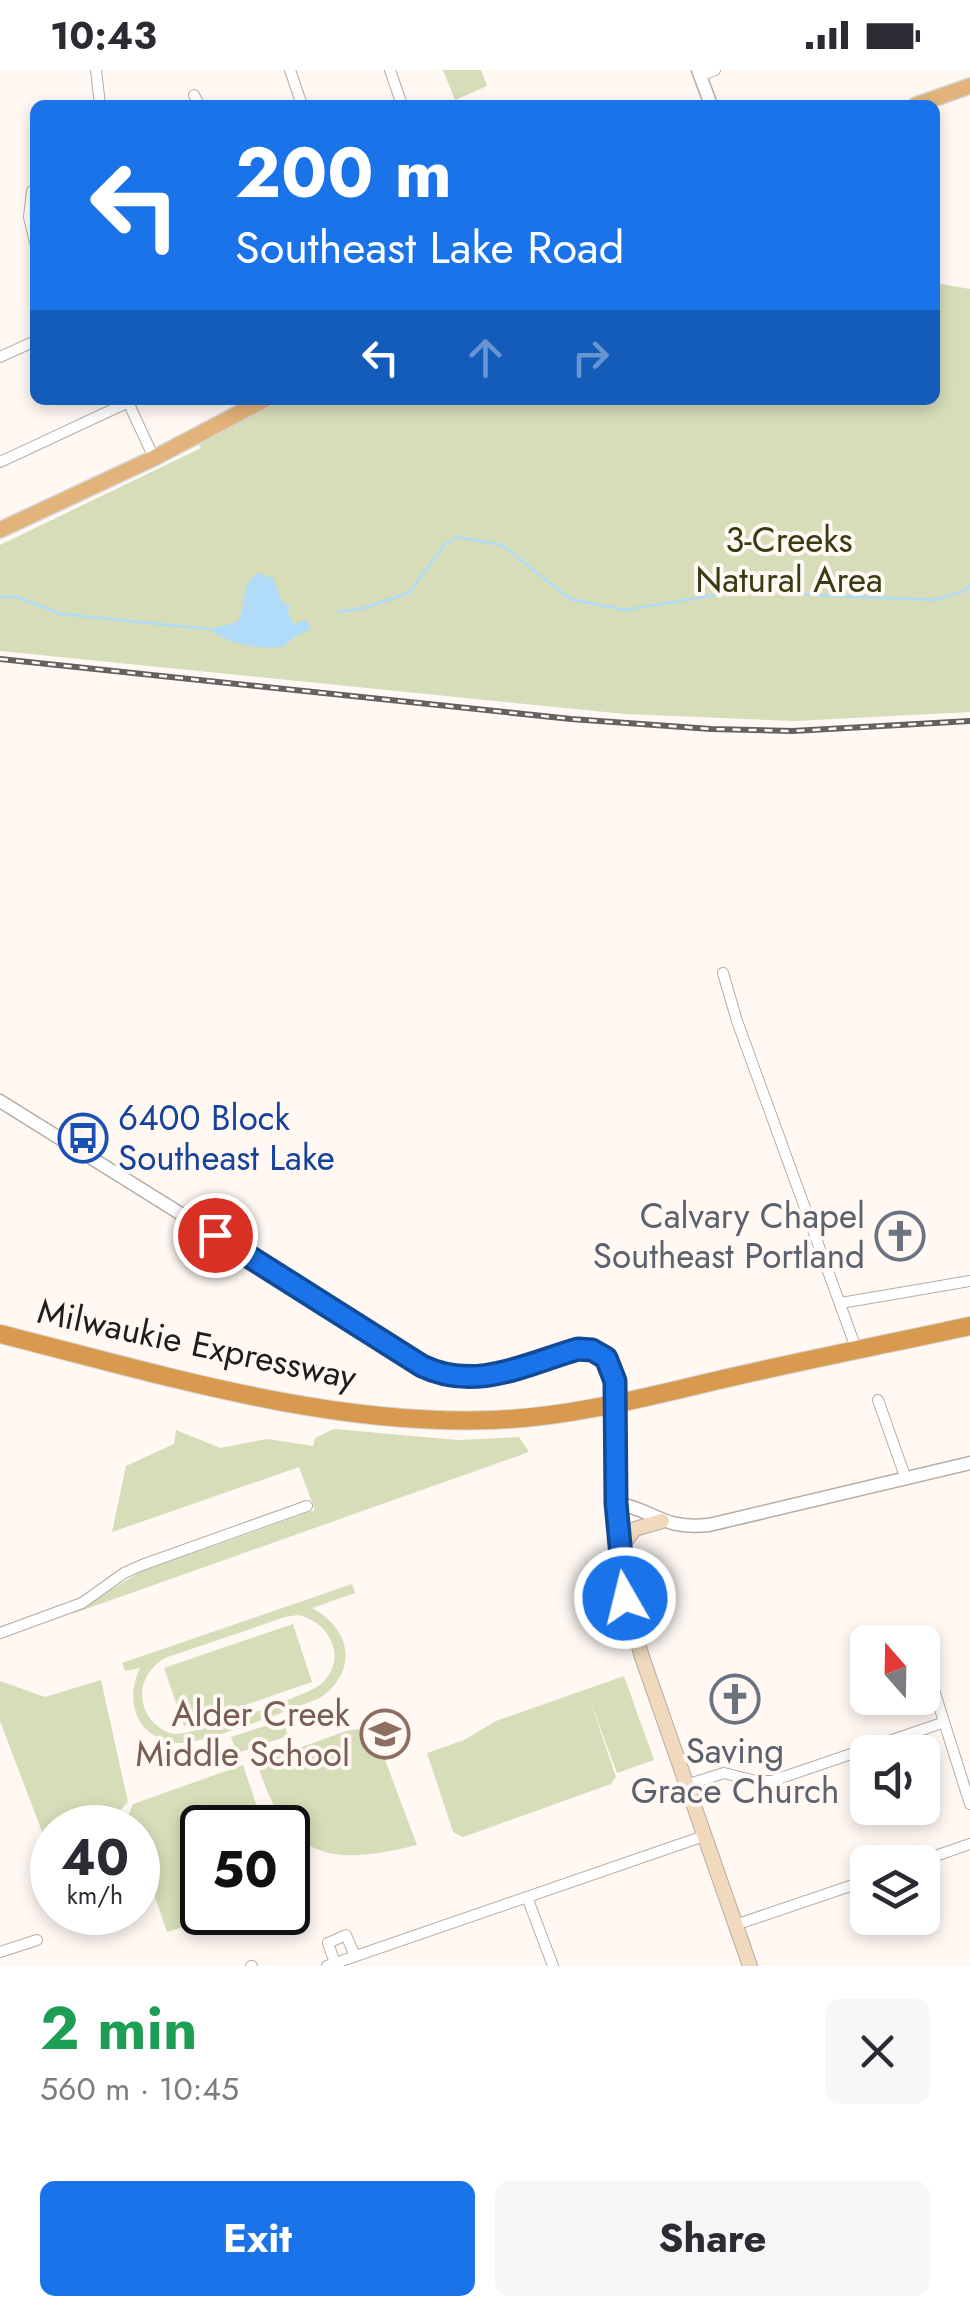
<!DOCTYPE html>
<meta charset="utf-8">
<style>
:root{--surface:#fff;--page:#f7f7f7;--text:#2b2b33;--muted:#7c7c81;--accent:#1a73e8}
body{margin:0;font-family:Jost,sans-serif;background:var(--page);color:var(--text);height:100vh;display:flex;flex-direction:column;font-size:38px;white-space:nowrap}
*{box-sizing:border-box;margin:0}
p{font-size:32px;color:var(--muted)}
.icon{flex:none;width:55px;height:55px;fill:none;stroke:currentColor;stroke-width:2;stroke-linecap:round;stroke-linejoin:round}
.map{position:relative;height:1896px;overflow:hidden}
.sheet{display:flex;flex-direction:column;background:var(--surface);flex:1}
.sheet>*{flex:none}
.guide{position:absolute;left:30px;top:30px;width:910px;height:305px;border-radius:15px;box-shadow:0 5px 15px #0003;background:#1a73e8;color:#fff;overflow:hidden}
.needle{width:65px;rotate:340deg}
.controls{position:absolute;left:850px;top:1555px;display:grid;gap:20px}
.controls a{display:grid;place-items:center;width:90px;height:90px;border-radius:15px;background:var(--surface);box-shadow:0 5px 15px #0003;font-size:50px}
.speed{position:absolute;left:30px;top:1735px;display:flex;gap:20px;font-size:50px;font-weight:700;text-align:center}
.speed>*{display:grid;place-content:center;width:130px;height:130px;border-radius:50%;background:var(--surface);box-shadow:0 5px 15px #0003;line-height:1}
.speed small{font-size:25px;font-weight:400}
.speed .limit{border:5px solid #111;border-radius:15px;background:#fff;color:#111}
.pin{position:absolute;display:grid;place-items:center;width:85px;height:85px;color:#fff;margin:-42px;border:5px solid #fff;border-radius:50%;box-shadow:0 2px 10px #0007}
.me{position:absolute;width:110px;margin:-55px;rotate:352deg;stroke-linejoin:round;filter:drop-shadow(0 0 8px #0008)}
.turn{display:flex;align-items:center;gap:35px;height:210px;padding:0 40px;font-size:45px}
.turn .icon{width:130px;height:130px;stroke-width:2.5}
.turn b{display:block;font-size:70px;line-height:85px}
.lanes{display:flex;align-items:center;height:95px;padding:0 40px;background:#0003;justify-content:center;gap:50px;direction:ltr}
.lanes .off{opacity:.35}
.round{display:grid;place-items:center;flex:none;width:105px;height:105px;border-radius:15px;background:var(--page)}
.summary{display:flex;align-items:center;justify-content:space-between;height:170px;padding:0 40px}
h1{font-size:60px;font-weight:700;line-height:75px;color:#1e9e55}
.action{display:flex;gap:20px;margin-top:auto;padding:20px 40px}
.action a{flex:1;height:115px;border-radius:15px;background:var(--accent);color:#fff;font-size:40px;font-weight:700;line-height:115px;text-align:center}
.action a+a{background:var(--page);color:var(--text)}
.status{display:flex;justify-content:space-between;align-items:center;height:70px;padding:0 50px;background:var(--surface);direction:ltr}
.status svg{height:28px;fill:currentColor}
.map>svg:first-child{display:block}
.green{fill:#d6ddb8;fill-rule:evenodd}
.water{fill:#b0dcf9}
.lines{fill:none;stroke-linecap:round;stroke-linejoin:round}
.stream{stroke:#b0dcf9;stroke-width:2.5}
.minor-casing{stroke:#b6ada5;stroke-width:12}
.tertiary-casing{stroke:#b6ada5;stroke-width:15}
.secondary-casing{stroke:#b6ada5;stroke-width:16}
.primary-casing{stroke:#d7d6d6;stroke-width:18}
.trunk-casing{stroke:#d7d6d6;stroke-width:20}
.minor{stroke:#fff;stroke-width:10}
.tertiary{stroke:#fff;stroke-width:12}
.secondary{stroke:#f0d9bd;stroke-width:14}
.primary{stroke:#e2b37a;stroke-width:15}
.trunk{stroke:#d89a4e;stroke-width:18}
.rail-casing{stroke:#66615e;stroke-width:6}
.rail{stroke:#fff8f3;stroke-width:2.5;stroke-dasharray:8;stroke-linecap:butt}
.route-casing{stroke:#114b97;stroke-width:25}
.route{stroke:#1a73e8;stroke-width:18}
.labels{text-anchor:middle;dominant-baseline:central;stroke-width:8;stroke-linejoin:round;paint-order:stroke}
.park-label{font-size:35px;fill:#373d12;stroke:#fff8f3}
.transit-label{font-size:35px;fill:#164399;stroke:#fff8f3;text-anchor:start}
.worship-label{font-size:35px;fill:#5b616d;stroke:#fff8f3;text-anchor:end}
.street-label{font-size:35px;fill:#1f1c19;stroke:#fff8f3}
.education-label{font-size:35px;fill:#785e54;stroke:#fff8f3;text-anchor:end}
</style>
<div class="status"><b>10:43</b><svg viewBox="0 0 49 12"><path d="M0 12V9h3v3zM5 12V6h3v6zM10 12V3h3v9zM15 12V0h3v12zM26 1h20v11H26zM47 4h2v5h-2z"/></svg></div>
<div class="map">
<svg width="970" height="1896" viewBox="0 0 970 1896">
<rect width="100%" height="100%" fill="#fff8f3"/>
<path class="green" d="M443,0H481L487,16L455,30Z
M935,213L970,219V642L795,651L625,644L0,581V475L201,378L198,374L282,330H935Z
M334,1359L458,1370L519,1367L529,1382L72,1544L140,1502L315,1440L299,1397L112,1462L126,1396L174,1374L176,1360L220,1378L267,1369L313,1376L315,1368Z
M352,1514L355,1523L312,1538C352,1559 359,1603 318,1629C287,1640 204,1675 177,1673C162,1672 146,1663 139,1650C130,1632 132,1615 140,1598L125,1601L122,1593ZM298,1545C330,1552 349,1589 321,1614C308,1626 191,1666 174,1664C159,1661 146,1648 143,1633C139,1613 149,1598 165,1588L285,1547Z
M293,1554L312,1612L184,1656L164,1598Z
M624,1606L654,1690L617,1703L589,1628L616,1707L611,1714L463,1767L453,1762L427,1683L464,1670L496,1651Z
M101,1610L128,1732L105,1757L52,1758V1788L0,1651V1611L45,1627Z
M283,1650L288,1666L237,1683L231,1667Z
M361,1659L379,1674L417,1775C326,1798 287,1787 257,1693L349,1660Z
M243,1695L264,1757L202,1758V1842L228,1843L167,1862L138,1777V1758L131,1757L127,1749L133,1734Z"/>
<path class="water" d="M257,503L273,508L283,534L291,536L287,541L294,554L307,550L311,559L294,567L283,577C259,580 228,574 209,559L238,552C247,534 240,516 257,503Z"/>
<g class="lines">
<path class="stream" d="M0,527H17L61,544L208,559
M338,542L364,538L409,523L445,474L457,467L502,475L570,529L625,540L766,517L812,525L935,530L964,521L970,515"/>
<g class="minor-casing">
<path id="minor" d="M96,0L100,35
M290,0L302,35
M390,0L402,35
M700,6L715,0
M194,25L199,35
M32,121L29,147L35,172
M0,287L35,271
M128,332L154,388
M0,392L133,330
M723,903L737,951L857,1281
M841,1233L970,1211
M878,1330L906,1409
M0,1563L82,1533L124,1503L142,1495L307,1436
M922,1582L970,1734
M686,1715L724,1703L756,1711H772L942,1653
M918,1792L970,1774
M527,1827L553,1896
M735,1855L868,1810
M0,1882L37,1870
M335,1893L328,1873L346,1865L355,1886
M251,1896H252
M327,1896L704,1766"/>
</g>
<g class="tertiary-casing">
<path id="tertiary" d="M698,0L711,35
M0,1031L423,1295C439,1304 456,1309 475,1307C506,1305 587,1264 608,1290C617,1302 615,1321 615,1335
M615,1433C654,1439 661,1460 709,1455L970,1393"/>
</g>
<g class="secondary-casing">
<path id="secondary" d="M615,1335V1433L625,1527L642,1587L750,1896
M619,1479L635,1459L662,1451"/>
</g>
<g class="primary-casing">
<path id="primary" d="M916,35L970,16
M0,460L154,388L264,330"/>
</g>
<g class="trunk-casing">
<path id="trunk" d="M0,1264C159,1304 327,1356 493,1350C575,1347 653,1325 732,1307C811,1289 891,1273 970,1256"/>
</g>
<use href="#minor" class="minor"/>
<use href="#tertiary" class="tertiary"/>
<use href="#secondary" class="secondary"/>
<use href="#primary" class="primary"/>
<use href="#trunk" class="trunk"/>
<g class="rail-casing">
<path id="rail" d="M0,589L571,649L711,659L793,661L970,651"/>
</g>
<use href="#rail" class="rail"/>
</g>
<g class="lines">
<g class="route-casing">
<path id="route" d="M215,1165L422,1296C476,1322 526,1294 578,1279L592,1280L606,1288L615,1311L616,1433L625,1528"/>
</g>
<use href="#route" class="route"/>
</g>
<defs>
<g id="bus-ring" transform="scale(2.5)"><circle r="9.5" fill="#fff8f3" stroke="#1a4fb4" stroke-width="1.5"/><path d="M-5-6H5V4H4V6H2V4H-2V6H-4V4H-5ZM-3.5-4V0h7V-4ZM-3.5 1.2v1.5H-2V1.2ZM2 1.2v1.5H3.5V1.2Z" fill="#1a4fb4"/></g>
<g id="church-ring" transform="scale(2.5)"><circle r="9.5" fill="#fff8f3" stroke="#6b7280" stroke-width="1.5"/><path d="M-1.2-6h2.4v3.5h3.3v2.4h-3.3V6h-2.4V-.1h-3.3v-2.4h3.3Z" fill="#6b7280"/></g>
<g id="school-ring" transform="scale(2.5)"><circle r="9.5" fill="#fff8f3" stroke="#8d6e63" stroke-width="1.5"/><path d="M0-5L7-2L0 1L-7-2ZM-4 1L0 2.5L4 1V4Q0 6-4 4Z" fill="#8d6e63"/></g>
</defs>
<g fill-rule="evenodd">
<use href="#bus-ring" x="83" y="1068"/>
<use href="#church-ring" x="900" y="1166"/>
<use href="#church-ring" x="735" y="1629"/>
<use href="#school-ring" x="385" y="1664"/>
</g>
<g class="labels">
<g class="park-label">
<text x="789" y="470">3-Creeks<tspan x="789" dy="40">Natural Area</tspan></text>
</g>
<g class="transit-label">
<text x="118" y="1048">6400 Block<tspan x="118" dy="40">Southeast Lake</tspan></text>
</g>
<g class="worship-label">
<text x="865" y="1146">Calvary Chapel<tspan x="865" dy="40">Southeast Portland</tspan></text>
<text x="735" y="1681" text-anchor="middle">Saving<tspan x="735" dy="40">Grace Church</tspan></text>
</g>
<g class="street-label">
<text transform="translate(197 1274) rotate(12)">Milwaukie Expressway</text>
</g>
<g class="education-label">
<text x="350" y="1644">Alder Creek<tspan x="350" dy="40">Middle School</tspan></text>
</g>
</g>
</svg>
<div class="controls">
<a><svg class="needle" viewBox="-14 -14 28 28"><path d="M0-13l5 13h-10z" fill="#e53935"/><path d="M0 13l5-13h-10z" fill="#7c7c81"/></svg></a>
<a><svg class="icon" aria-label="sound" viewBox="0 0 24 24"><path d="M4 9h4l5-4v14l-5-4H4zM17 9q2 3 0 6"/></svg></a>
<a><svg class="icon" aria-label="layers" viewBox="0 0 24 24"><path d="M12 4l9 5-9 5-9-5zM3 14l9 5 9-5"/></svg></a>
</div>
<div class="speed"><div>40<small>km/h</small></div><div class="limit">50</div></div>
<div class="pin" style="left:215px;top:1165px;background:#d93025"><svg class="icon" aria-label="arrive" viewBox="0 0 24 24"><path d="M6 21V4h12l-3 4 3 4H6"/></svg></div>
<svg class="me" style="left:625px;top:1528px" viewBox="-20 -20 40 40"><circle r="17" fill="#1a73e8" stroke="#fff" stroke-width="3"/><path d="M0-11L8 9 0 5-8 9z" fill="#fff"/></svg>
<div class="guide">
<div class="turn"><svg class="icon" aria-label="left" viewBox="0 0 24 24"><path d="M17 20v-9H6M10 6l-5 5 5 5"/></svg><div><b>200 m</b>Southeast Lake Road</div></div>
<div class="lanes"><svg class="icon" aria-label="left" viewBox="0 0 24 24"><path d="M17 20v-9H6M10 6l-5 5 5 5"/></svg><svg class="icon off" aria-label="ahead" viewBox="0 0 24 24"><path d="M12 20V5M6 11l6-6 6 6"/></svg><svg class="icon off" aria-label="right" viewBox="0 0 24 24"><path d="M7 20v-9h11M14 6l5 5-5 5"/></svg></div>
</div>
</div>
<section class="sheet">
<div class="summary"><div><h1>2 min</h1><p>560 m · 10:45</p></div><a class="round"><svg class="icon" aria-label="close" viewBox="0 0 24 24"><path d="M6 6l12 12M18 6L6 18"/></svg></a></div>
<div class="action"><a>Exit</a><a>Share</a></div>
</section>
